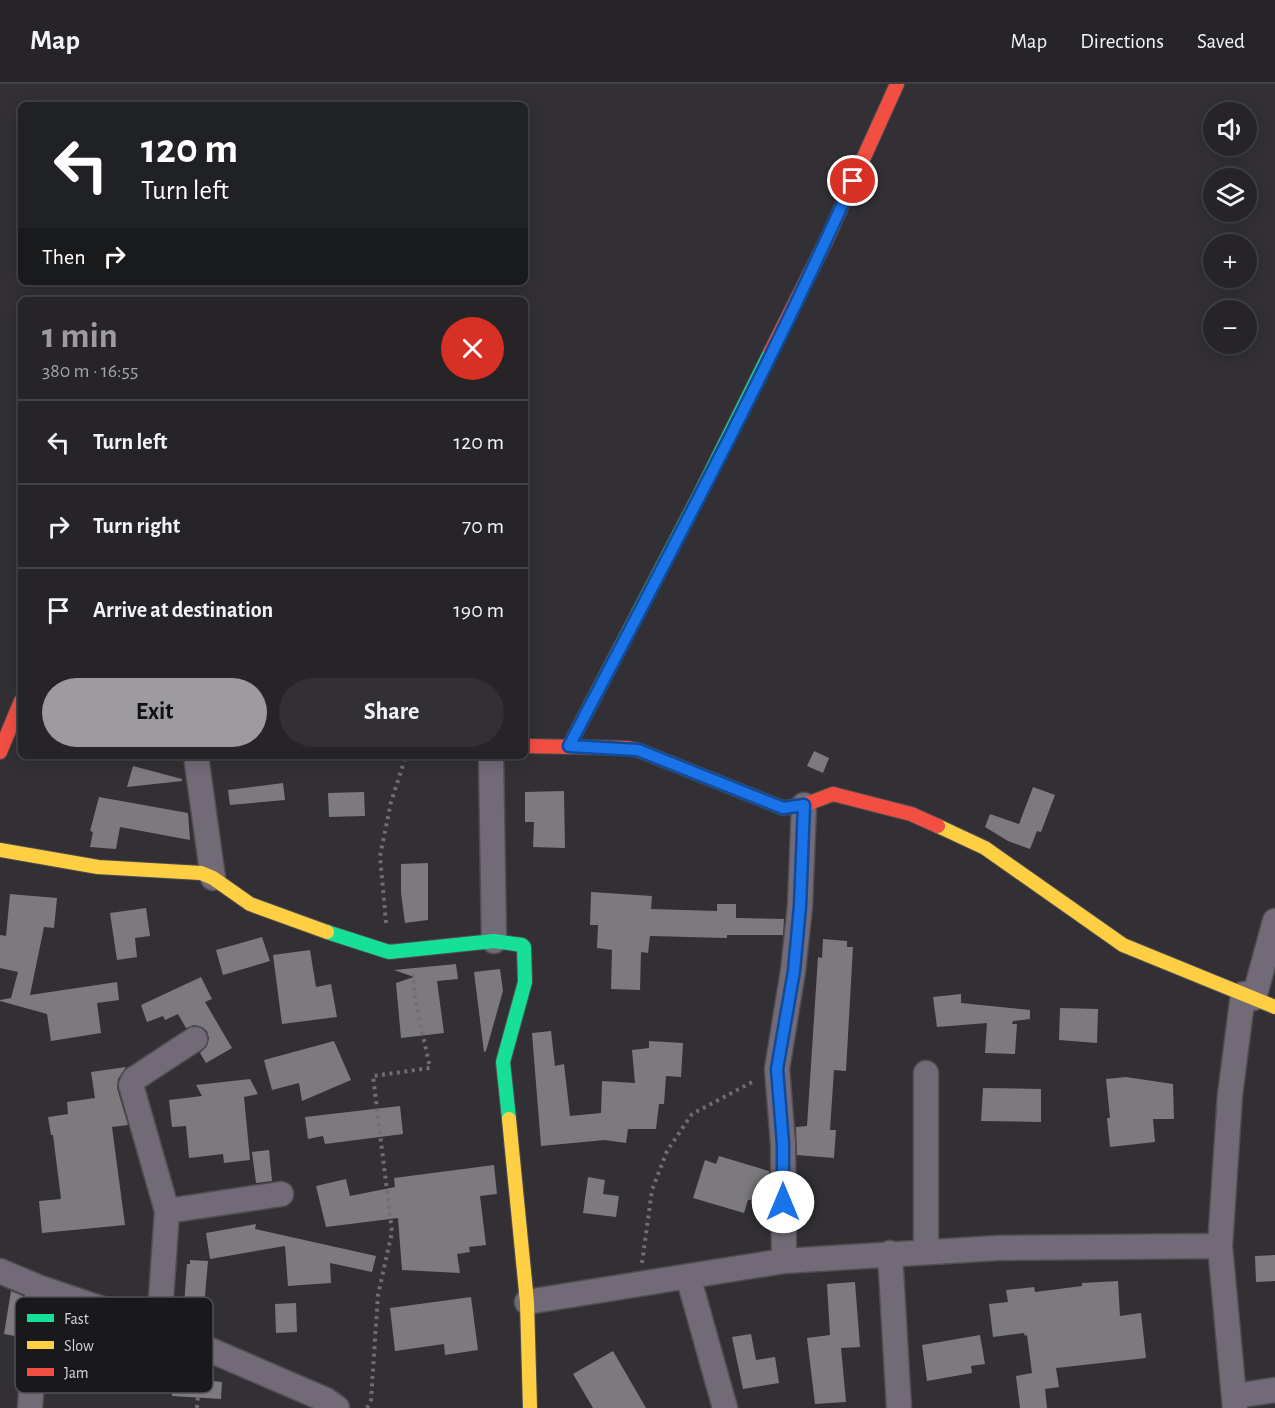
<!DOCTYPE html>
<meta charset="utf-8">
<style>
:root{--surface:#262427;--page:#323033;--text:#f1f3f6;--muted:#a4a4a7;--line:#424144;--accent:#9d9b9f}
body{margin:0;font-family:"Alegreya Sans",sans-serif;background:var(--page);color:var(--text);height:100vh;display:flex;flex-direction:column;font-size:22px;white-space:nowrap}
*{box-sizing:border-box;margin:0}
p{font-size:20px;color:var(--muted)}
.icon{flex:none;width:33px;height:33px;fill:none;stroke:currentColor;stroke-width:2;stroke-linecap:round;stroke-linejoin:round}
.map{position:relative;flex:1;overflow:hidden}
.drawer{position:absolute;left:18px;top:213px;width:510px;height:462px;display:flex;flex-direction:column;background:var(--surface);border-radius:9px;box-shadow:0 3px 15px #0003,0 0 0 2px var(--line)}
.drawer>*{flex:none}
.guide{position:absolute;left:18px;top:18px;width:510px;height:183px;border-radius:9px;box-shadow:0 3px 15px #0003,0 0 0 2px var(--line);background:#202124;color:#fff;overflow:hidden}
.buttons{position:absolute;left:1203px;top:18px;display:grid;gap:12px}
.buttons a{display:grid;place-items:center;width:54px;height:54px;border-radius:50%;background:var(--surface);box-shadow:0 3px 15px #0003,0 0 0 2px var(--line);font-size:30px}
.pin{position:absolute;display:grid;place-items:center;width:51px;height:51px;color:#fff;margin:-26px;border:3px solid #fff;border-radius:50%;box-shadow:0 2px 6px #0007}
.me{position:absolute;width:66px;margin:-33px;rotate:0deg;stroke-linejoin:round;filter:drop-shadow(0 0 4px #0008)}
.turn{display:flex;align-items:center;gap:21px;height:126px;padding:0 24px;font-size:27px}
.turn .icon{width:78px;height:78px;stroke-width:2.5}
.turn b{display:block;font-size:42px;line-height:51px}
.then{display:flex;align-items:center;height:57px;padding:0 24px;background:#0003;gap:12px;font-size:22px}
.round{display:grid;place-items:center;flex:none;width:63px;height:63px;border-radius:32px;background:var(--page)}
.headline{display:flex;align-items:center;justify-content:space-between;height:102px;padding:0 24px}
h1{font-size:36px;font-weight:700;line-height:45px;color:var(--accent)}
.primary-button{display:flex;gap:12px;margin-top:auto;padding:12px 24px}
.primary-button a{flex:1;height:69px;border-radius:36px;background:var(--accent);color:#111;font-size:24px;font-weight:700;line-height:69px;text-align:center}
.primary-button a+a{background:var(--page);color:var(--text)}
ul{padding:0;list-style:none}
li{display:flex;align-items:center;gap:18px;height:84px;padding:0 24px;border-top:2px solid var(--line)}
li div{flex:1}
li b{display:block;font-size:22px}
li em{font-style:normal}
header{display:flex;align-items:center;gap:36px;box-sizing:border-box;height:84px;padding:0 30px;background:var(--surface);border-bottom:2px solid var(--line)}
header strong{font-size:28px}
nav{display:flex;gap:33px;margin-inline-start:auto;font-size:21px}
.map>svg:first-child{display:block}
.building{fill:#7c7a7e}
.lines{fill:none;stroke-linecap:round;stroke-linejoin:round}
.street-casing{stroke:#504e51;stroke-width:27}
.fast-casing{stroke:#504e51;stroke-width:16}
.slow-casing{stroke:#504e51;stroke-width:16}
.jam-casing{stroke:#504e51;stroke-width:16}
.path{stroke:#726c75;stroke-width:4;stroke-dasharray:3 4.5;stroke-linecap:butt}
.street{stroke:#736a78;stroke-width:24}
.fast{stroke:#16e098;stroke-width:14}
.slow{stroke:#ffcf43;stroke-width:14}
.jam{stroke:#f24e42;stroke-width:14}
.route-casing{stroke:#114b97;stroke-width:15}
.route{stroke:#1a73e8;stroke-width:10}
.key{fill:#19181b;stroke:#525054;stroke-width:1.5}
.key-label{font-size:16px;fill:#d7d4d9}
</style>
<header>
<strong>Map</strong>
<nav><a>Map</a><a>Directions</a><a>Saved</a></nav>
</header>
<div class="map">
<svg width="1275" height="1324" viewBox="0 0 1275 1324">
<rect width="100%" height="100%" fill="#323034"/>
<path class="building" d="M814,667L829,674L823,689L807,682Z
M133,682L182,695V697L127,703Z
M283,699L285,716L230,721L228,706Z
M1033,703L1055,711L1041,748L1037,747L1030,765L1008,757L985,743L990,730L1019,740Z
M564,707L565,764L533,763L534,738H525V708Z
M364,708L365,732L329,733L328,709Z
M99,713L188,729L190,756L120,743L116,765L90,763L93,748L90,747Z
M428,779V836L405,839L401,809V780Z
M591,808L652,812L651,825L717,827V820H736V834L784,835L783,851H727V854L650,852L648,869L641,868L640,906L611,905L612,866L597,864L598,841H590Z
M10,810L57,814L54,844L44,843L30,911L117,898L119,916L97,919L101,949L51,957L47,930L0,917V916L11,914L18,888L0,884V851L6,852Z
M146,824L150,852L135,854L137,873L117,876L110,829Z
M262,853L270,877L223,891L216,866Z
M823,855L847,857V863H853L846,987L834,986L830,1046H836L834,1074L797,1071L796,1043L807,1042L818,873L822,874Z
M310,866L316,903L331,900L337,933L282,940L273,871Z
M456,880L458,895L437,897L444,949L401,954L396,899L414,893L394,886Z
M500,885L503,907L486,967L484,968L474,888Z
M201,893L212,915L205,918L232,964L206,979L200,969L207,962L209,954L207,947L202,943L194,941L186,944L178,930L165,936L163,932L147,938L141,921Z
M961,910V919L1030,926V935L1013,937L1012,940H1017L1015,970L985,969L987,939L937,943L933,913Z
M1060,924L1098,925L1097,959L1059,956Z
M551,947L555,982L564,980L570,1032L601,1029L602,997L635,999L632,966L649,964V957L683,959L681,993L666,992L664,1020H659L656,1045H628L626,1059L605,1056L541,1062L532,949Z
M334,957L351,996L302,1017L299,999L272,1006L264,976Z
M126,983L118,995L117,1004L128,1041L112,1043L125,1141L42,1149L39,1117L61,1115L53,1051H51L48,1033L68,1030L67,1018L95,1014L91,988Z
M1126,993L1173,1000L1174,1035H1153L1155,1058L1110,1063L1107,1034H1110L1106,995Z
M250,995L258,1010L244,1013L250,1076L224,1079L223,1070L189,1074L186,1042L172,1043L169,1016L202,1012L196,1001Z
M983,1004L1041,1005V1038L981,1037Z
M400,1022L403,1050L325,1060L323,1052L308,1055L305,1033Z
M269,1066L272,1097L256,1099L252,1068Z
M719,1072L769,1087V1114L748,1116L744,1129L693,1114L705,1076L716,1080Z
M494,1081L497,1110L480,1112L486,1161L469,1163L470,1168L457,1170L460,1189L402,1186L398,1134L326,1143L316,1102L346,1095L350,1112L395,1103L394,1094Z
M588,1093L605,1096L603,1110L619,1112L616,1133L583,1129Z
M256,1140L255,1145L376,1172L372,1188L330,1179L331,1199L288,1202L285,1162L210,1175L206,1149Z
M1275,1171V1197L1256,1198L1255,1172Z
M190,1176L208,1177L204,1223L184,1221L187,1180H190Z
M1118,1197L1120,1232L1141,1229L1146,1274L1056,1284L1059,1303L1045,1305L1047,1324H1020L1016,1292L1032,1289L1027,1251L1025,1252L1024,1249L993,1253L989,1220L1008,1218L1006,1206L1034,1203L1035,1208L1082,1202V1199Z
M855,1198L860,1263L841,1264L846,1318L815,1320L807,1254L830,1251L827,1200Z
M11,1207L23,1212L20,1253L4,1250Z
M471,1213L478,1266L445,1271L444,1260L395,1267L390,1224Z
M296,1219L297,1248L276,1249L275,1220Z
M751,1250L756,1276L775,1273L779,1299L743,1305L732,1253Z
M980,1251L985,1280L971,1282L972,1289L927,1297L922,1261Z
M613,1267L646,1324H593L573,1290Z
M173,1293L222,1298L221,1315L172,1312Z"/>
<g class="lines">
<g class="street-casing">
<path id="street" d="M196,672L213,794
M491,672L494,857
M1254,914L1275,837
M926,989V1167
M167,1127L281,1110
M890,1169L899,1324
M784,1177L783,1060L777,985L793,887L800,822L804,721
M0,1187L38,1203L159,1244L326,1316L337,1324
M688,1192L725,1324
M527,1218L784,1177L998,1164L1220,1162
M159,1244L167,1127L131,1001L134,995L195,955
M1235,1312L1275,1306
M30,1324L38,1203
M1235,1324L1220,1162L1230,1011L1243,910"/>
</g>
<g class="fast-casing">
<path id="fast" d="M569,662L699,412L771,267
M327,848L389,868L494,857L522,861L524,863L525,898L503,978L509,1035"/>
</g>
<g class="slow-casing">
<path id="slow" d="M938,742L985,764L1123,861L1275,923
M0,766L98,783L201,789L213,794L250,820L327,848
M509,1035L527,1218L530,1324"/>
</g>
<g class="jam-casing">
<path id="jam" d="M771,267L827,155L897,0
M525,662L627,664L638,666L783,724L804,721L833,710L911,730L938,742
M0,668L21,617"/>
</g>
<path class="path" d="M386,839L380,772L391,718L406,672
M642,1179L652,1106L667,1067L692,1030L756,996
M197,1324L200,1285
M367,1324L371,1316L378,1211L392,1148L373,992L430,984L415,915L413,890"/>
<use href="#street" class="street"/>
<use href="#fast" class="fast"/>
<use href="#slow" class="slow"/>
<use href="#jam" class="jam"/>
</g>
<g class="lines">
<g class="route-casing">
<path id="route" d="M783,1118V1060L777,985L794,887L800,822L804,721L783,724L638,666L569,662C667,475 767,289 853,97"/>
</g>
<use href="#route" class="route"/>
</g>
<rect x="15" y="1213" width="198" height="96" rx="9" class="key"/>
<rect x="27" y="1230" width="27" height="8" fill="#16e098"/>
<rect x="27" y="1257" width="27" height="8" fill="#ffcf43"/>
<rect x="27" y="1284" width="27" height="8" fill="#f24e42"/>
<g class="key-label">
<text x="64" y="1240">Fast</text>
<text x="64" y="1267">Slow</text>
<text x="64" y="1294">Jam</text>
</g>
</svg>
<div class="buttons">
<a><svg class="icon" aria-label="sound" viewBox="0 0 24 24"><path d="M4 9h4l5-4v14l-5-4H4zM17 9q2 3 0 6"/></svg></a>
<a><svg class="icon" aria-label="layers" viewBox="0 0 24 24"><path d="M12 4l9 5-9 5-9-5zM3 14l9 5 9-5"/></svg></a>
<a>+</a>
<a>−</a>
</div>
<div class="pin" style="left:853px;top:97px;background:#d93025"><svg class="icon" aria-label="arrive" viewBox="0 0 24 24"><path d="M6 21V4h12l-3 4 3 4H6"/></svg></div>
<svg class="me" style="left:783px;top:1118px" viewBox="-20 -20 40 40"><circle r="19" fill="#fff"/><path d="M0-13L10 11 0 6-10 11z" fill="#1a73e8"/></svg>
<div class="guide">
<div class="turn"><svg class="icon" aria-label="left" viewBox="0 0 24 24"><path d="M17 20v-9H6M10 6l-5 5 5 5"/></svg><div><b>120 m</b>Turn left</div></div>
<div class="then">Then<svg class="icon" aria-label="right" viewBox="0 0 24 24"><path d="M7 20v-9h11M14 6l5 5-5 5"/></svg></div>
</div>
<section class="drawer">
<div class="headline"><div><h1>1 min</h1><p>380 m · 16:55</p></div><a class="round" style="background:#d93025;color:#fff"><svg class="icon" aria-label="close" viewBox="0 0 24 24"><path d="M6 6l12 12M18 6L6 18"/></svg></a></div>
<ul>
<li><svg class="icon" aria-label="left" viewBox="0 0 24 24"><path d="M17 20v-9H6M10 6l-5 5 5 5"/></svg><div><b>Turn left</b></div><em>120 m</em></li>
<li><svg class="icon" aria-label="right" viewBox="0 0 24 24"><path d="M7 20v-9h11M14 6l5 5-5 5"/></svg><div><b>Turn right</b></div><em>70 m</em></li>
<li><svg class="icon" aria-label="arrive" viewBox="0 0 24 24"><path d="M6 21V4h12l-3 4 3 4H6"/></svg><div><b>Arrive at destination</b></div><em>190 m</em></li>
</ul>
<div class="primary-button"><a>Exit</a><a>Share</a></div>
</section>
</div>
